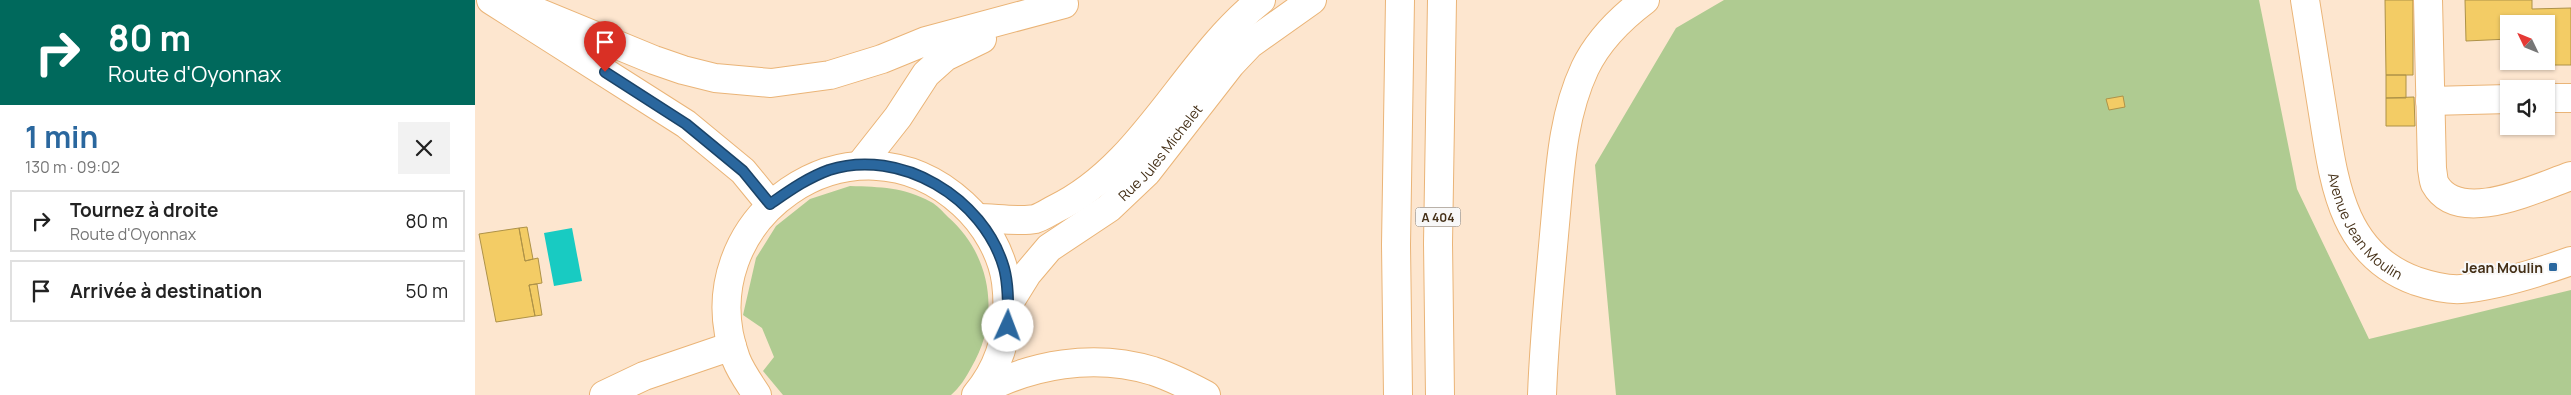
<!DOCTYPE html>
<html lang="fr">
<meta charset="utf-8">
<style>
:root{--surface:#fff;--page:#f2f2f2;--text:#222;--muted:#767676;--line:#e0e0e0;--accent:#2a679e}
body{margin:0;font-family:Manrope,sans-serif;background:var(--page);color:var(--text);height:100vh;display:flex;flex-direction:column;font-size:19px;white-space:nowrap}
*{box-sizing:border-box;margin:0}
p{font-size:16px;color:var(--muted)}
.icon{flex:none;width:28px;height:28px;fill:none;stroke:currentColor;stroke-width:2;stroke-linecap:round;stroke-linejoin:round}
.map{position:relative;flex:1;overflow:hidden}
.side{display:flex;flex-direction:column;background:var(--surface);width:475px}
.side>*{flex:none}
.banner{background:#00695c;color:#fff;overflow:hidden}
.needle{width:32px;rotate:313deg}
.fabs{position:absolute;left:2025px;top:15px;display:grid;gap:10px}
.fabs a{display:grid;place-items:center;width:55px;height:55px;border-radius:0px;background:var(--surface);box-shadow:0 1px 4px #0004;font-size:25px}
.pin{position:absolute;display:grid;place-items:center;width:42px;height:42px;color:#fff;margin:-51px -21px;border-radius:50% 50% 50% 0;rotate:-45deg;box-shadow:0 0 5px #0007}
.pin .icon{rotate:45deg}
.me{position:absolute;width:55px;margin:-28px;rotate:2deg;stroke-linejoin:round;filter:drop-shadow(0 0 4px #0008)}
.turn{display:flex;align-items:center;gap:18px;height:105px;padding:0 25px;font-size:22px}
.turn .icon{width:65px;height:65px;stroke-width:2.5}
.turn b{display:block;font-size:35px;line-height:42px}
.round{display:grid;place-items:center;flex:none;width:52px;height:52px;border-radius:0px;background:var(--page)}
.head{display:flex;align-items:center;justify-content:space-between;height:85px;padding:0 25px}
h1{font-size:30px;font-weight:700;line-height:38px;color:var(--accent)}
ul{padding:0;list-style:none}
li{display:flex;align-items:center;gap:15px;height:62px;margin:0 10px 8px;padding:0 15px;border:2px solid var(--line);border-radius:0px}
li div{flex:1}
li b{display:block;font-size:19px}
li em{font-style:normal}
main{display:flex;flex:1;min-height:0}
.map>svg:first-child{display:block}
.green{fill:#afcb91}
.water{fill:#18cbc2}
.building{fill:#f3cc65;stroke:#ae9248}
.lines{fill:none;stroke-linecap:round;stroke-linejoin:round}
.minor-casing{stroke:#eab477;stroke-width:30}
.major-casing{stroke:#eab477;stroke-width:30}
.highway-casing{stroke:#eab477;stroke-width:30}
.minor{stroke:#fff;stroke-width:28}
.major{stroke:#fff;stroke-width:28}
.highway{stroke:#fff;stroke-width:28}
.route-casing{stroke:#1b4367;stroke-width:12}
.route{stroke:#2a679e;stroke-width:9}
.poi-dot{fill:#2a679e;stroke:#f8f8f8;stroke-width:2}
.labels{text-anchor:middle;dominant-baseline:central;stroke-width:4;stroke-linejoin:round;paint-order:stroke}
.shield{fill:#f8f8f8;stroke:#7a6b5a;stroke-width:1}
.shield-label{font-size:12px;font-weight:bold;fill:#442f16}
.street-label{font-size:14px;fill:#442f16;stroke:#f8f8f8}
.poi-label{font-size:14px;font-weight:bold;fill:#442f16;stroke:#f8f8f8;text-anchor:end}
</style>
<main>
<section class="side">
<div class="banner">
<div class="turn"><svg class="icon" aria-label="right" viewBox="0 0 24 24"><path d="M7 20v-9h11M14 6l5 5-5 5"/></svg><div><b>80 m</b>Route d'Oyonnax</div></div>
</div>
<div class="head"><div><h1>1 min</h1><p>130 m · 09:02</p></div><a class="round"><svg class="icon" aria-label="close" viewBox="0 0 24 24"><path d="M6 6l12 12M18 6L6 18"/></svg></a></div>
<ul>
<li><svg class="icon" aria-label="right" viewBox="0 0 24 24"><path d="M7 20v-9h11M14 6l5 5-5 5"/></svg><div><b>Tournez à droite</b><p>Route d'Oyonnax</p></div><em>80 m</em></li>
<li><svg class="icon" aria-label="arrive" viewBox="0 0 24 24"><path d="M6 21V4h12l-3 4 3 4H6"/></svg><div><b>Arrivée à destination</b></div><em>50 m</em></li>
</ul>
</section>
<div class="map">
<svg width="2096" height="395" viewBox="0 0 2096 395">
<rect width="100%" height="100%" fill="#fde6cf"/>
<path class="green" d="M1249,0H1784L1822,189L1894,339L2096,290V395H1141L1120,165L1201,28Z
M375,186C406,187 428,187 456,202C462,205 468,212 473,217C517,255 526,319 496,368C490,379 485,387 476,395H308L288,371L299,357L287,328L268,315L281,258L301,226L335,199Z"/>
<path class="water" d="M97,228L107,281L79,286L69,233Z"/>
<path class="building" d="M1910,0H1938V75H1911Z
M1990,0H2057V9L2096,8V65H2074L2071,24H2034V39L1991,41Z
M1911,75H1931V98H1911Z
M1648,96L1650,107L1634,110L1631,99Z
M1939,97L1940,126H1911V98Z
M52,227L58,259L50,261L44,228Z
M44,228L50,261L63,258L67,283L54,285L60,316L21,322L4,234Z
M62,284L67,315L60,316L54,285Z"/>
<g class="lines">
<g class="minor-casing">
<g id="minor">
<path id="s1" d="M1830,0C1836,38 1842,75 1848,113C1859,181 1866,254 1941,281C1956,286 1971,290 1986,289C2022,286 2062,273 2096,261"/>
<path d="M1953,0L1957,169C1958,173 1958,180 1960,184C1984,227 2063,187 2096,176"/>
<path d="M2071,98H2096"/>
<path d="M1955,101L2034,99"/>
<path d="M129,395L169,376L257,346"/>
</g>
</g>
<g class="major-casing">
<g id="major">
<path d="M16,0L211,124L268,171L295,204"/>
<path d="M503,218C519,218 545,222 560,219C567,217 574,212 580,209C669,166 710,60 786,0"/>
<path id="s2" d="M534,303L552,274L574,248L634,208L672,172L756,64L775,44L837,0"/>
<path d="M282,395C275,384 266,372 261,359C210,220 378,102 488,204C510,224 527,253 531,282C536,323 529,362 501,395"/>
</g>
</g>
<g class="highway-casing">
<path id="highway" d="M33,0L179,60L208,70L240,78L296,83L355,75L407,59L451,41L589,4
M386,164L423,117L451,74L470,57L507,39
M503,393C556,364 619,353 678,371C696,377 714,386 731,395
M923,395L921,245L925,0
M965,395L963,243L967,0
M1067,395C1069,338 1075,281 1080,224C1085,171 1087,117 1110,68C1123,41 1146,18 1170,0"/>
</g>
<use href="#minor" class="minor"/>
<use href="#major" class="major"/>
<use href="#highway" class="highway"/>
</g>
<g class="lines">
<g class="route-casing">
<path id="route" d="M130,72L211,124L268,171L295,204C314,191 332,178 354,170C425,147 509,198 529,268C534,286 533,307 533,326"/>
</g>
<use href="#route" class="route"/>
</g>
<rect class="poi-dot" x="2073" y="262" width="10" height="10" rx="2.5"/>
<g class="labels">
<rect class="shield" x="940.5" y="207.5" width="45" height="19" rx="4"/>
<g class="shield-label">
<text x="963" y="217">A 404</text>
</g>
<g class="street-label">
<text stroke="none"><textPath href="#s2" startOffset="216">Rue Jules Michelet</textPath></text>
<text stroke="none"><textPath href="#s1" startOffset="239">Avenue Jean Moulin</textPath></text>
</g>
<g class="poi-label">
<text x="2068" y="267">Jean Moulin</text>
</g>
</g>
</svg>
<div class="fabs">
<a><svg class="needle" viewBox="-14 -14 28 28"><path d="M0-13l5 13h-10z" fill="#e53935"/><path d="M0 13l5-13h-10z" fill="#767676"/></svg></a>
<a><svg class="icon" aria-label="sound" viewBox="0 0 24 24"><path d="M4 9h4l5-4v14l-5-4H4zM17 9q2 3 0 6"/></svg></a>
</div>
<div class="pin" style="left:130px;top:72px;background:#d93025"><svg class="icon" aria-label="arrive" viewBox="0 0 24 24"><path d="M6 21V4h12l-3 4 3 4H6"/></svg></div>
<svg class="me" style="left:533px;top:326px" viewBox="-20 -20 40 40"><circle r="19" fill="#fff"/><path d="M0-13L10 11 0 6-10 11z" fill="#2a679e"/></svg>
</div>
</main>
